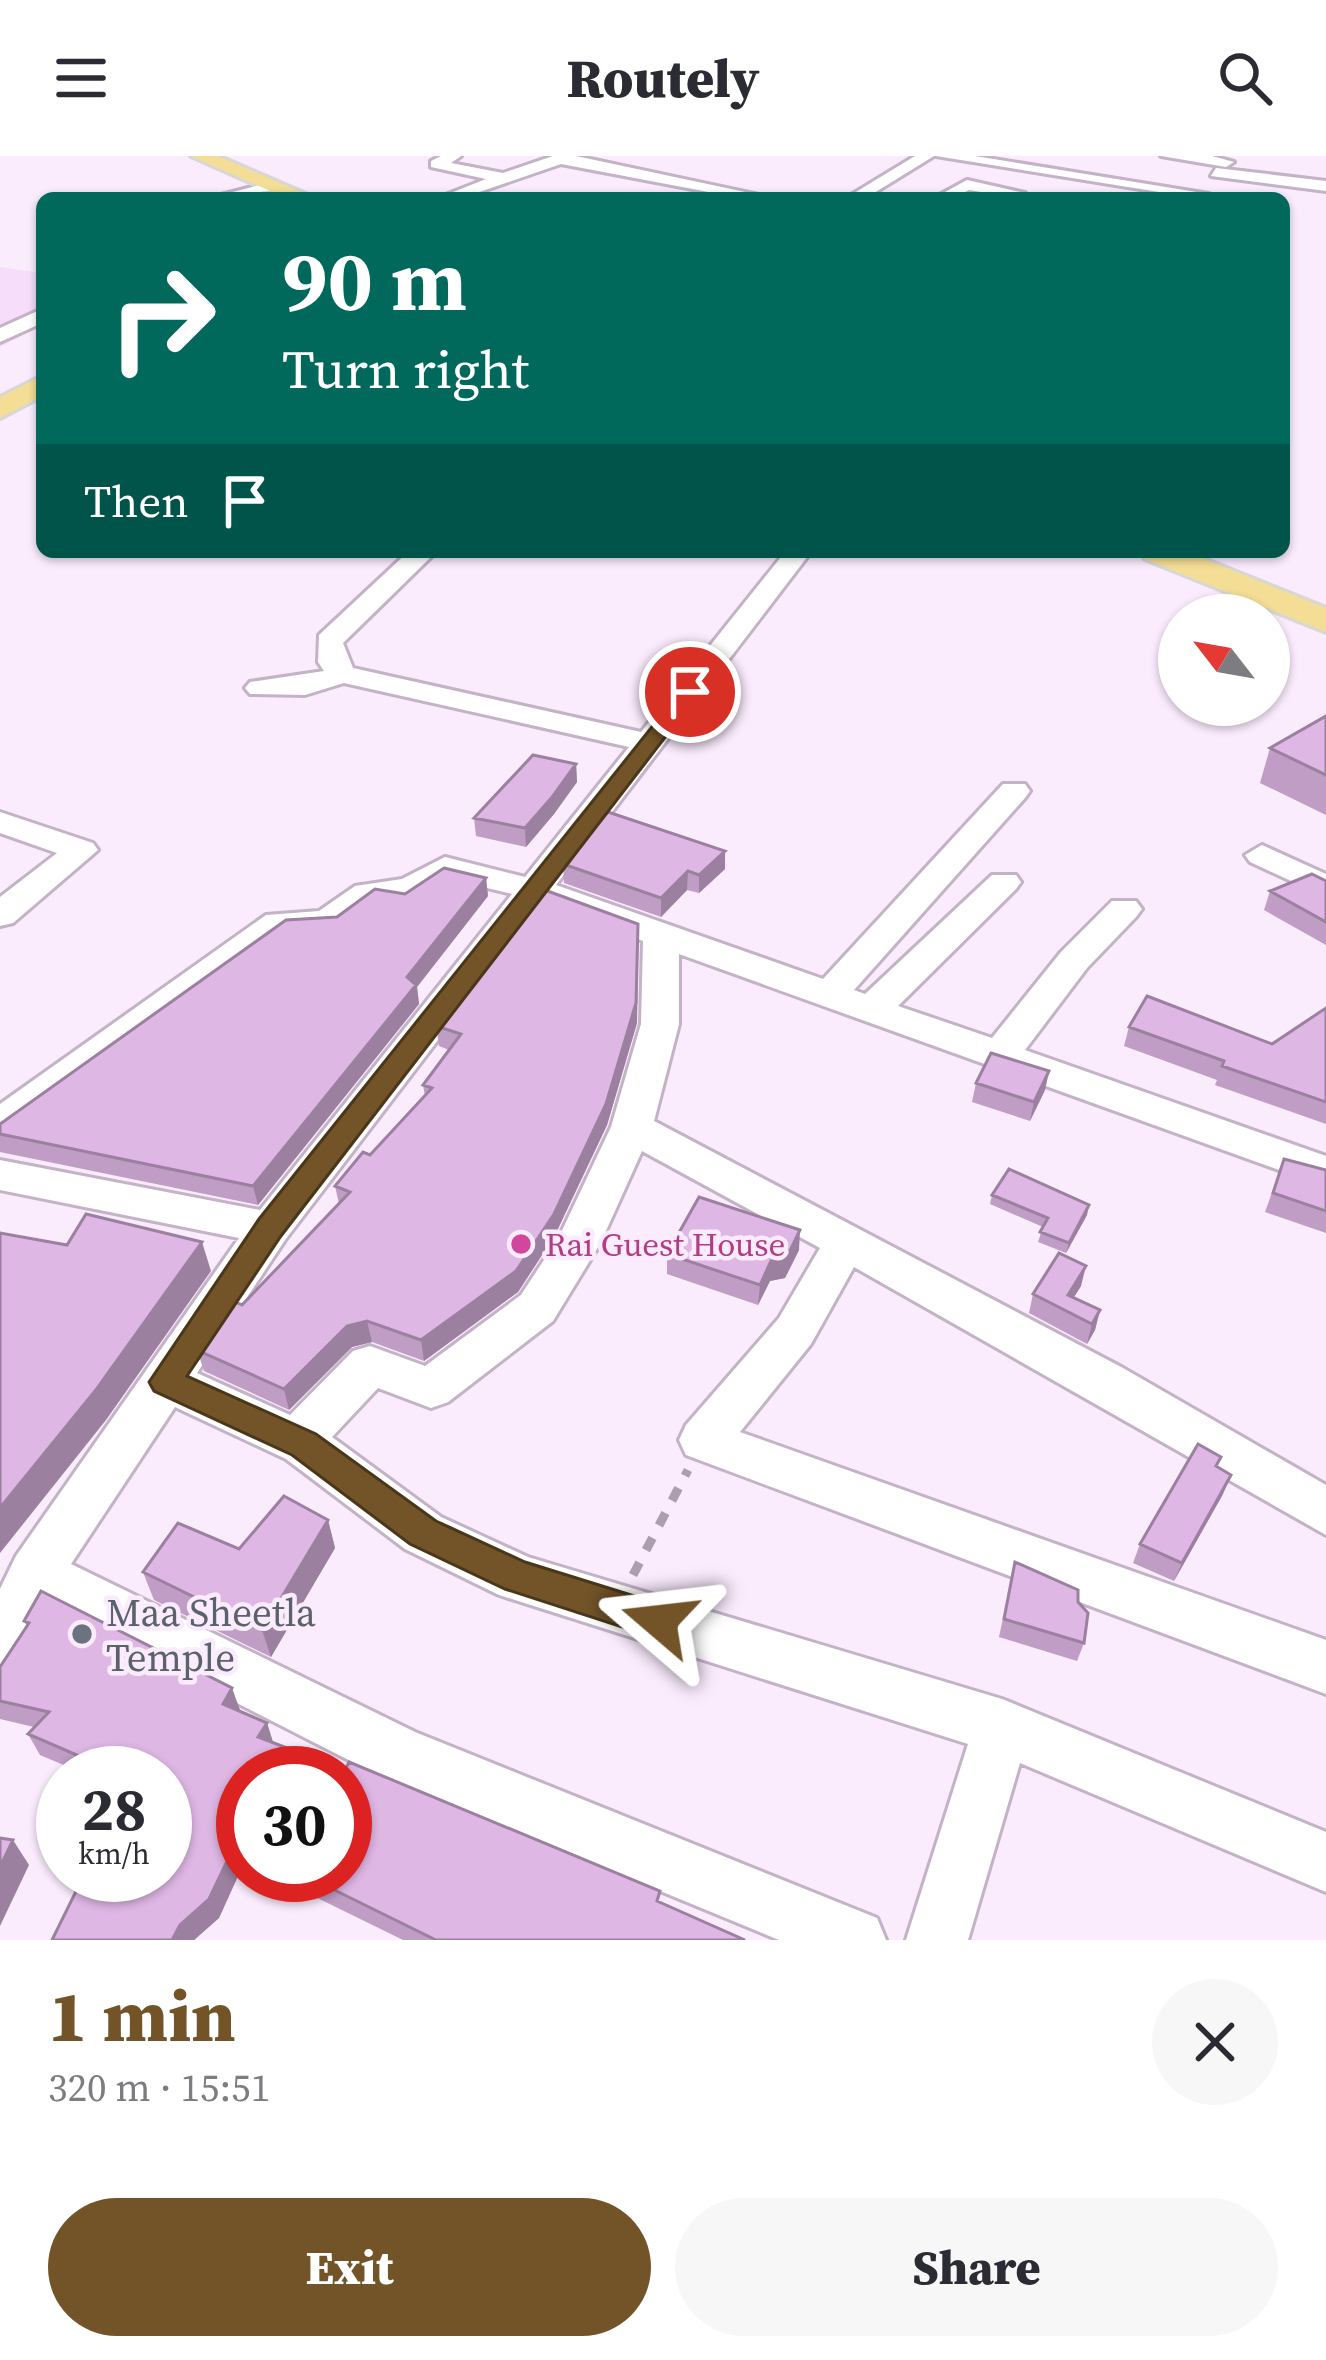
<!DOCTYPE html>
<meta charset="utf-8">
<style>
:root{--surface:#fff;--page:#f7f7f7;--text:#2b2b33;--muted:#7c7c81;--accent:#725428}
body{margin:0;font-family:"Source Serif 4",serif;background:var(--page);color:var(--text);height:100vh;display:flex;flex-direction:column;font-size:45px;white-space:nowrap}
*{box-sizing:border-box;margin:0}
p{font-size:39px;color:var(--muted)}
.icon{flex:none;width:66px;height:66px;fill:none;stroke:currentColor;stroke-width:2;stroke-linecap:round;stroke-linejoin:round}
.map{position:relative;height:1784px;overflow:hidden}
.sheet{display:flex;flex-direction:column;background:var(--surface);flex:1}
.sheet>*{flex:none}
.banner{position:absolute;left:36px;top:36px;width:1254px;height:366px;border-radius:18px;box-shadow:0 3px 9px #0004;background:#00695c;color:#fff;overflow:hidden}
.needle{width:78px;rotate:301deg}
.fabs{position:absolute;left:1158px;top:438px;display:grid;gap:24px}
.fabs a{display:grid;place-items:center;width:132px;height:132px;border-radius:50%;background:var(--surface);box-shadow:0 3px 9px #0004;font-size:60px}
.speed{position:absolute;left:36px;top:1590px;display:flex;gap:24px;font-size:60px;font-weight:700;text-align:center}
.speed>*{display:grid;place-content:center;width:156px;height:156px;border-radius:50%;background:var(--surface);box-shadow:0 3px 9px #0004;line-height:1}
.speed small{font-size:30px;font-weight:400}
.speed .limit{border:18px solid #d22;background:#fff;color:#111}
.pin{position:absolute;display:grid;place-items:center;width:102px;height:102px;color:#fff;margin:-51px;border:6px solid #fff;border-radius:50%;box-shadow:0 3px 12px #0007}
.me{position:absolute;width:132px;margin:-66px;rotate:287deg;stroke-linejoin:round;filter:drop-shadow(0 0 9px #0008)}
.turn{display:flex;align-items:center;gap:42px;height:252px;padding:0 48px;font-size:54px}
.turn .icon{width:156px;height:156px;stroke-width:2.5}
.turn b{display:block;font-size:84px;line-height:102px}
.then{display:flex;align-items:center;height:114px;padding:0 48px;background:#0003;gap:24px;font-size:45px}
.round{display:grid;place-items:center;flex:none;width:126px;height:126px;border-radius:63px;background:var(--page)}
.head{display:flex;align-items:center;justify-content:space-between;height:204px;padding:0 48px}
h1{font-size:72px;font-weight:800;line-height:90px;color:var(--accent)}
.cta{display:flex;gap:24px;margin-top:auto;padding:24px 48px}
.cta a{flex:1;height:138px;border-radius:72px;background:var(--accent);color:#fff;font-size:48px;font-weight:800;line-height:138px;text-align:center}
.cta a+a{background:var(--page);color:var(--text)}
header{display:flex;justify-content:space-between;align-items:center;height:156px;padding:0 48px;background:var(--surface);font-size:54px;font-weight:800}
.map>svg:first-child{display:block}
.built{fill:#f6ddf9}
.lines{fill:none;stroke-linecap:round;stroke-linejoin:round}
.minor-casing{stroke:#c4b2c7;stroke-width:6}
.major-casing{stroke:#d8d7d8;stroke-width:6}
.path{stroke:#ab9fad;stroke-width:9;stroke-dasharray:14 14;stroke-linecap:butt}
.minor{fill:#fff;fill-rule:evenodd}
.major{fill:#f4dd94;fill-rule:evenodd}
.wall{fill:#bf9dc4;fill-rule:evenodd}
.shaded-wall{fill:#9b80a0}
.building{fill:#deb7e4;stroke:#9b80a0;stroke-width:3}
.route{fill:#725428;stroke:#4a371a;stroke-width:3}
.hotel-dot{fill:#d1479c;stroke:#faebfd;stroke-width:4.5}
.worship-dot{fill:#6b7280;stroke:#faebfd;stroke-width:4.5}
.labels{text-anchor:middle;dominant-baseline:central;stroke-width:9;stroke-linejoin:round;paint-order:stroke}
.hotel-label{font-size:33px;fill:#b23c85;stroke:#faebfd;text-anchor:start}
.near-worship-label{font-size:39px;fill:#5b616d;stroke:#faebfd;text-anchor:start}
</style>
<header><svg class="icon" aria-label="menu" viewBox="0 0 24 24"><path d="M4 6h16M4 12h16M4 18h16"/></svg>Routely<svg class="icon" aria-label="search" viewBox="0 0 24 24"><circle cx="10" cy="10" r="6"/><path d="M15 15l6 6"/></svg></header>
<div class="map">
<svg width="1326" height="1784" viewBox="0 0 1326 1784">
<rect width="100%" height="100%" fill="#faebfd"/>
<path class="built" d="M0,111L42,117V169L0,191Z"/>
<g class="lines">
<g class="minor-casing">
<path id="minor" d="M441,0H461L451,7L503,17L553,0H576L773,42H740L561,8L462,42H438L486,23L431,11V5Z
M915,0H934L866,42H846Z
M936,0H975L1209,38L1196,42Z
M1161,0H1212L1234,6L1226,11Z
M1216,12L1326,25V35L1211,20Z
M967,24L1025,37L1017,42L969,34L954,42H934Z
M275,25L281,33L219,42L221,39Z
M42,153V167L0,186V172Z
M408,396H436L343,487L353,512L641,576L785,396H811L556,729L823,823L1003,628H1025L1030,635L1025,642L854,834L865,838L992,719H1016L1021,726L1016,733L898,850L992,882L1061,796L1112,745H1136L1142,753L1136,761L1087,812L1025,894L1326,1000V1031L679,798V868L654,965L1123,1212L1326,1329V1379L854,1111L811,1188L740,1276L1326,1484V1538L686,1299L679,1284L686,1269L779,1162L820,1092L642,995L600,1088L553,1165L448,1246L431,1252L378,1232L332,1281L441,1361L528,1401L1002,1543L1326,1676V1736L1020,1607L968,1784H906L968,1588L499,1439L405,1393L286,1303L175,1251L71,1408L415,1576L877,1762L886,1784H779L376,1618L47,1450L19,1509L0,1517V1433L16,1400L239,1082L0,1034V1004L260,1054L512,738L450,723L423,740L376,747L340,774L288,778L15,979L0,983V948L266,759L319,755L355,730L402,723L445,701L525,721L629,591L344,527L305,539L250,538L245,532L250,526L324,515L318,506L319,479ZM542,748L643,785L641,868L611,971L559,1081L521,1139L425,1210L370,1190L353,1195L290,1259L197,1217L285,1084Z
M0,656L93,687L98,694L13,767L0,770V741L57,697L0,677Z
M1262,689L1326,718V741L1250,706L1245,699Z"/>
</g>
<g class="major-casing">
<path id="major" d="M191,0H218L315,42H286Z
M42,220V240L0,262V241Z
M1140,396H1187L1326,452V476L1145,403Z"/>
</g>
<path class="path" d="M633,1419L688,1314"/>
<use href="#minor" class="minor"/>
<use href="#major" class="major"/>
</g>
<path class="wall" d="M1326,560V659L1260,627L1270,592Z
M576,608L577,626L554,658L526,691L476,680L474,662Z
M725,695V713L699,737L687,734L661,761L564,727L563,708Z
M486,722L488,740L417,831L419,848L258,1049L0,996V968L337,761L405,738Z
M1326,725V789L1264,754L1270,735Z
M638,788L637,867L607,969L555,1079L518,1136L424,1205L372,1186L352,1191L289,1254L204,1215L197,1194L339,1048L335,1030L370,999L425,940L423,929L449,894L439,890L436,870Z
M1326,852V968L1215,929L1217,924L1124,890L1129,871L1272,888Z
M1049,915L1045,934L1030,965L972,946L976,927Z
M1284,1003L1326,1014V1077L1265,1056Z
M992,1039L1087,1059L1066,1097L1038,1086L1043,1071L990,1048Z
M799,1094L785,1122L770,1125L758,1149L667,1118V1098Z
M1081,1130L1073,1142L1100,1154L1095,1174L1087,1188L1029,1157L1033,1138Z
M1217,1311L1223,1338L1174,1425L1133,1407L1140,1388Z
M328,1364L335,1392L271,1501L154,1444L143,1416L239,1393Z
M1015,1406L1084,1487L1077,1505L999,1481Z
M24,1465L232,1532L239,1555L267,1567L273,1587L745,1784H403L293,1730H266L238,1720L219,1762L194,1784H52L165,1719V1617L78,1615L40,1599L28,1578L34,1571L0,1563V1511L27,1470ZM243,1617L345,1719H243Z"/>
<path class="shaded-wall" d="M576,608L577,626L554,658L526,691L525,672Z
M725,695V713L699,737V719Z
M688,715L687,734L661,761V742Z
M486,722L488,740L417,831L419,848L258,1049L253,1030L407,821Z
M638,788L637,867L607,969L555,1079L518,1136L424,1205L421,1184Z
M1049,915L1045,934L1030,965L1034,946Z
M1089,1049L1087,1059L1066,1097L1069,1087Z
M800,1074L799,1094L785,1122L770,1125L758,1149L760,1129L771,1105Z
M202,1086L211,1115L106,1264L0,1397V1352Z
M1086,1110L1081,1130L1066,1154L1068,1139Z
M1100,1154L1095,1174L1087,1188L1092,1168Z
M367,1165L372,1186L352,1191L289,1254L284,1233L347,1170Z
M1231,1319L1223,1338L1174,1425L1182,1407Z
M328,1364L335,1392L271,1501L262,1474Z
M232,1532L240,1554L231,1569L223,1548Z
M267,1567L274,1589L258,1581Z
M13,1684L29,1709L0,1770V1711Z
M229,1701L238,1720L219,1762L194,1784H172L180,1769Z"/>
<path class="building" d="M1326,560V619L1270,592Z
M533,599L576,608L553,640L525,672L474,662Z
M608,656L725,695L699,719L688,715L661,742L563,708Z
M444,712L486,722L407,821L416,829L253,1030L0,978V968L286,764L337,761L375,733L405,738Z
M1312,718L1326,725V766L1270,735Z
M542,733L638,768L636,847L606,948L554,1058L516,1115L421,1184L367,1165L347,1170L284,1233L197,1194L231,1144L242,1149L350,1036L335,1030L363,996L370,999L432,932L423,929L461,878L436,870Z
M1147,840L1272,888L1326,852V946L1222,910L1224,905L1129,871Z
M991,897L1049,915L1034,946L976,927Z
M1284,1003L1326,1014V1055L1273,1037Z
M1009,1013L1089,1049L1069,1087L1040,1076L1048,1062L992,1039Z
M699,1041L800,1074L786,1103L771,1105L760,1129L667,1098Z
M86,1058L202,1086L95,1235L0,1352V1077L67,1089Z
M1059,1097L1086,1110L1068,1139L1100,1154L1092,1168L1033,1138Z
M1198,1288L1221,1301L1216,1310L1231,1319L1182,1407L1140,1388Z
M284,1340L328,1364L262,1474L143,1416L178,1367L239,1393Z
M1015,1406L1078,1434V1446L1088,1457L1084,1487L1004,1463Z
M41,1435L232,1532L223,1548L267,1567L258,1581L345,1614L349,1606L660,1735L657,1745L745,1784H436L304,1719H345V1617H243V1705L229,1701L209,1743L180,1769L172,1784H52L84,1719H165V1617H77L86,1603L28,1578L49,1556L0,1545V1511L29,1467L24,1465Z
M0,1682L13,1684L0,1711Z"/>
<path class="route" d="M683,532L700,536L281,1080L187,1220L316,1278L436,1365L525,1406L673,1452L678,1465L673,1477L659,1483L505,1433L410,1388L292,1299L154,1235L149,1226L259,1063Z"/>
<circle class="hotel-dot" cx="521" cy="1088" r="12"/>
<circle class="worship-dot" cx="82" cy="1478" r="12"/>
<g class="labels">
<g class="hotel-label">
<text x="545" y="1088">Rai Guest House</text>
</g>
<g class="near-worship-label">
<text x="106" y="1456">Maa Sheetla<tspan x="106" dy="45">Temple</tspan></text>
</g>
</g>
</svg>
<div class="fabs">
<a><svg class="needle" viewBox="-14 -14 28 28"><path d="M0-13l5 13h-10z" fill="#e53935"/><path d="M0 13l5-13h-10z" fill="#7c7c81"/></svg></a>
</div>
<div class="speed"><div>28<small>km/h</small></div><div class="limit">30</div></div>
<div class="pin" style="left:690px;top:536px;background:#d93025"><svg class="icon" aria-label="arrive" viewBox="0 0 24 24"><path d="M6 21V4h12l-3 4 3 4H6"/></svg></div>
<svg class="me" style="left:659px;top:1465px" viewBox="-20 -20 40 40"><path d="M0-17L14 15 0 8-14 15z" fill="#725428" stroke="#fff" stroke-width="4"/></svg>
<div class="banner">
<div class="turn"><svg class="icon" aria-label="right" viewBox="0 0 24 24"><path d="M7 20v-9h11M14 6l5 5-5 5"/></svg><div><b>90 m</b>Turn right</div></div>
<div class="then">Then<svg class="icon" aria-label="arrive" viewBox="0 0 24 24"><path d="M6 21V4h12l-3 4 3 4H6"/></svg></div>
</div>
</div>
<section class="sheet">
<div class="head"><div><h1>1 min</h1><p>320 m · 15:51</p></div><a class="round"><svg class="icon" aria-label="close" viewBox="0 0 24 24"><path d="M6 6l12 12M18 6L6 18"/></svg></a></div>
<div class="cta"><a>Exit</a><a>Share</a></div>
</section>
